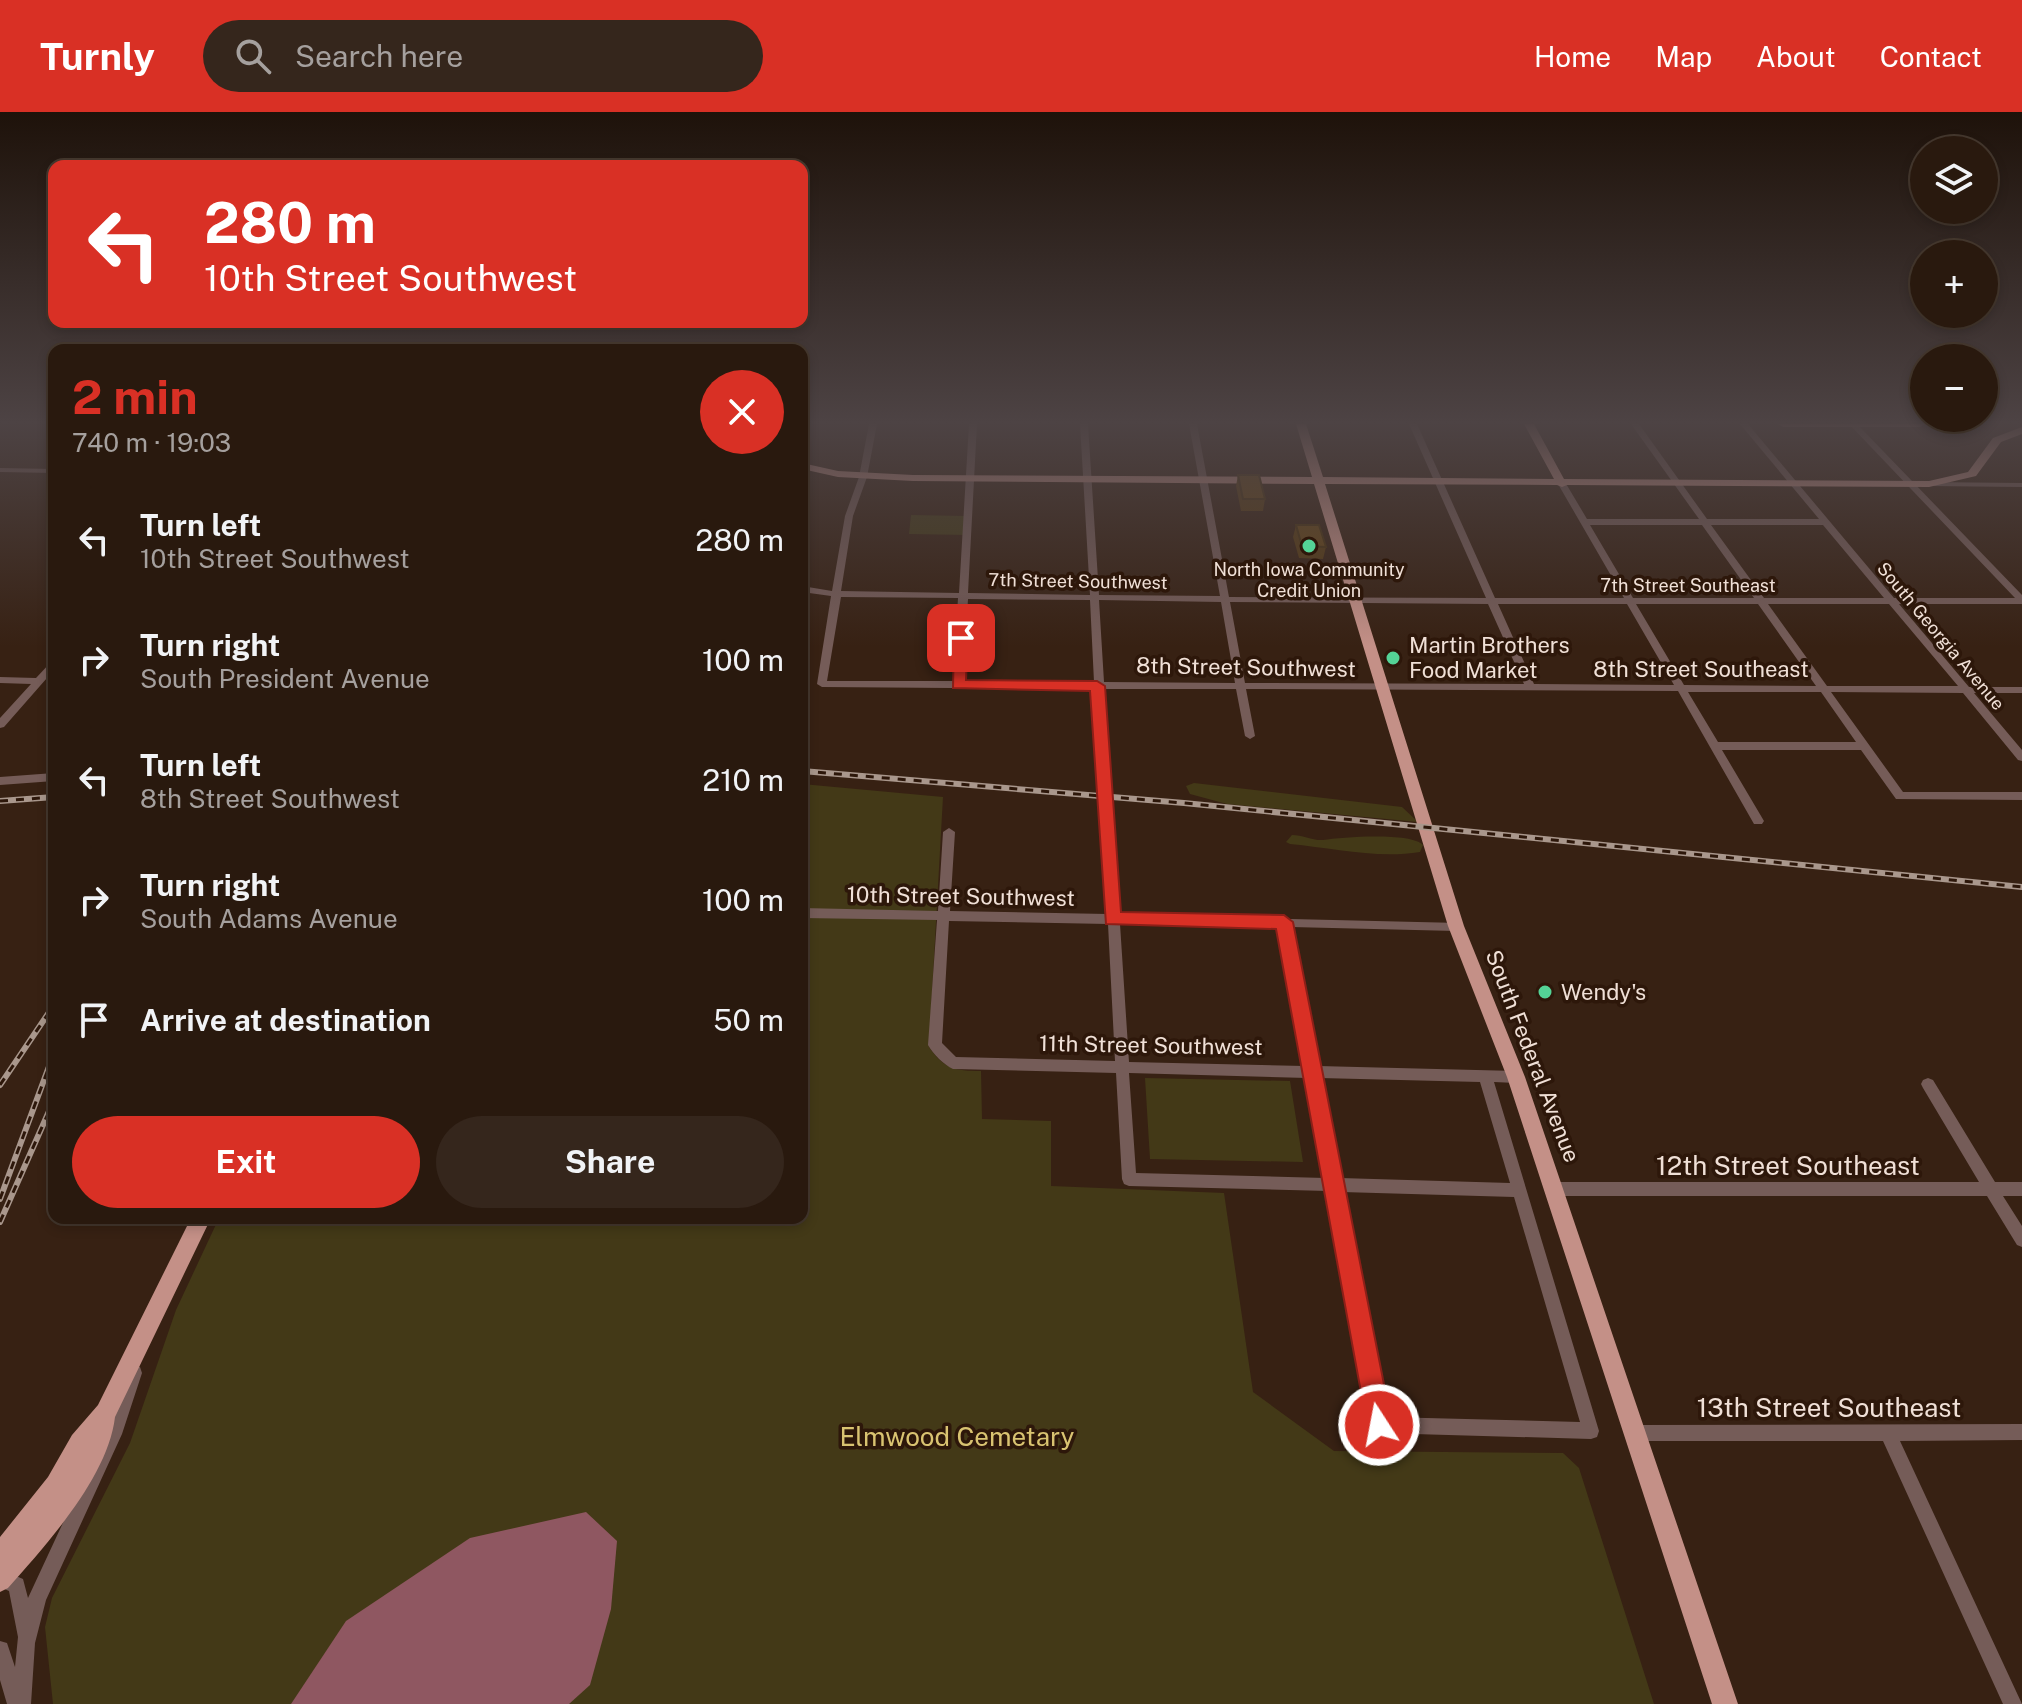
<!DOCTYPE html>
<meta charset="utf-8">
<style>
:root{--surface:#29190e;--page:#35261c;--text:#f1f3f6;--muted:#a5a09e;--line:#45382e;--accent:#d93025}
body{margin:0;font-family:"Public Sans",sans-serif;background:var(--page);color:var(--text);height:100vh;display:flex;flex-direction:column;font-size:30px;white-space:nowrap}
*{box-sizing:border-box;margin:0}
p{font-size:26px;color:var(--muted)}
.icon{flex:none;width:44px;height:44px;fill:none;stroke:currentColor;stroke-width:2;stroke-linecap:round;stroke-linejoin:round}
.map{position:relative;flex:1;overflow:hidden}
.sheet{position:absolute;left:48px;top:232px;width:760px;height:880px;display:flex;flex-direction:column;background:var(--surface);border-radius:16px;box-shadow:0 4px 12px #0003,0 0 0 2px var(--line)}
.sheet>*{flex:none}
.hud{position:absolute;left:48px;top:48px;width:760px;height:168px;border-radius:16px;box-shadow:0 4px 12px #0003,0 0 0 2px var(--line);background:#d93025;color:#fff;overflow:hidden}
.buttons{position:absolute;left:1910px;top:24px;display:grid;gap:16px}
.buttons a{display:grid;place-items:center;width:88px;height:88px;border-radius:50%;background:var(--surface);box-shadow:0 4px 12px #0003,0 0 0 2px var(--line);font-size:40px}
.pin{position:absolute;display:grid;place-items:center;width:68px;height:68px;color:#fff;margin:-34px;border-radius:16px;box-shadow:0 4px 12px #0006}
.me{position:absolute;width:88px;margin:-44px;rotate:349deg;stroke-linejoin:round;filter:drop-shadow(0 0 6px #0008)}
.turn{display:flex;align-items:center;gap:28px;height:168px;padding:0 24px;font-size:36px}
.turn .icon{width:104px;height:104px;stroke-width:2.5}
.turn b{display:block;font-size:56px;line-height:68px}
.round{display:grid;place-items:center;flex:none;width:84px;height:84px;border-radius:42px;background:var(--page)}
.headline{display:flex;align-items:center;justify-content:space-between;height:136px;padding:0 24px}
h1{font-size:48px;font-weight:700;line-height:60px;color:var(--accent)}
.cta{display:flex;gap:16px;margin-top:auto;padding:16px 24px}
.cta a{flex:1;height:92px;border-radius:48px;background:var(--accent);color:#fff;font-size:32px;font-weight:700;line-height:92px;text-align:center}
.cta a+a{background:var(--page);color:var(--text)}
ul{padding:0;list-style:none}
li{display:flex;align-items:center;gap:24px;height:120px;padding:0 24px}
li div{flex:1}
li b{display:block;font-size:30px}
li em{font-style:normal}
header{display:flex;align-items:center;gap:48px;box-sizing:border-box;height:112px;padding:0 40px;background:var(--accent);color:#fff}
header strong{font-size:38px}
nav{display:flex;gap:44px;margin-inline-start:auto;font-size:28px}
.search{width:560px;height:72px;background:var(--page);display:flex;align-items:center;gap:20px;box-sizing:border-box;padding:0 28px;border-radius:44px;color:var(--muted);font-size:30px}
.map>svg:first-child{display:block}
.green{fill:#433917}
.water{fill:#8f5761}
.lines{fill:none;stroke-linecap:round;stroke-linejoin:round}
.minor{fill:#755c58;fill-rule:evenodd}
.major{fill:#c49087;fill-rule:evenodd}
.rail-casing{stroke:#a9978c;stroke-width:6}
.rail{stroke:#2d170a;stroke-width:3;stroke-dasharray:8;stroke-linecap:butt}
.wall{fill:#563a12}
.building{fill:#644415;stroke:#46300f;stroke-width:2}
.route{fill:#d93025;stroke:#8d1f18;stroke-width:2}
.poi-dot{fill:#54d396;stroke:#2d170a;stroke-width:3}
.labels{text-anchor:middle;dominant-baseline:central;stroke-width:7;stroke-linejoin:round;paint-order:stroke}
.far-poi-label{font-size:18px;fill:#f0e0d7;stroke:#2d170a}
.far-street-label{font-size:18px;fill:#f0e0d7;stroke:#2d170a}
.poi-label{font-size:22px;fill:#f0e0d7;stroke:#2d170a;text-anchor:start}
.street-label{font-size:22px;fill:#f0e0d7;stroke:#2d170a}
.near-street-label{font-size:26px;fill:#f0e0d7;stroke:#2d170a}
.near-park-label{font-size:26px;fill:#d9c371;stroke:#2d170a}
</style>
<header>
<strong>Turnly</strong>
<div class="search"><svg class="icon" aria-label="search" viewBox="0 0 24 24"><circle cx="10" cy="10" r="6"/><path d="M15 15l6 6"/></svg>Search here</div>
<nav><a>Home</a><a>Map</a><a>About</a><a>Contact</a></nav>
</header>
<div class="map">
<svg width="2022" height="1592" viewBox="0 0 2022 1592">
<rect width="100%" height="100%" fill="#372113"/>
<path class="green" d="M911,403L968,404L967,423L909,422Z
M1194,671L1402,695L1418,710L1227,692L1190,682L1186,674Z
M802,672L943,685L929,935C944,957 955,959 981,959L982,1007L1051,1009V1074L1224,1081L1253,1280L1334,1339L1563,1341L1579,1356L1654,1592H53L45,1515L52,1486L130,1331L176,1198L219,1106H802Z
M1292,723C1302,723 1314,729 1323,728C1343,725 1411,720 1423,733L1420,740C1377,747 1333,736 1290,732L1286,730Z
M1145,966L1290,969L1303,1050L1150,1047Z"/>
<path class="water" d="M586,1400L617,1429L611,1497L590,1573L569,1592H291L346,1509L470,1426Z"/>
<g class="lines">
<path class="minor" d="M869,312H877L867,365L853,404L841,479L959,481L969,312H977L968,481L1090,483L1080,312H1088L1099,483L1220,484L1189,312H1197L1229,485L1486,486L1409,312H1417L1495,486H1624L1558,372L1559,370H1565L1587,407H1699L1631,312H1639L1707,407H1819L1740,312H1748L1894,486H2015L1849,312H1857L2022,483V492H1899L1969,575H2022V581H1974L2022,638V649L2018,648L1963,581L1831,580L1903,680H2022V688L1896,687L1861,638H1722L1764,709L1762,712H1754L1678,579L1246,577L1255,624L1250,627L1245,624L1236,577H1105L1119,803L1460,811L1462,814L1460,817L1456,819L1291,815L1318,954L1516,959L1521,961L1523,965L1521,969L1516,971L1494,970L1599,1319L1597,1325L1591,1327L1379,1321L1373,1319L1328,1079L1129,1074L1124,1072L1122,1067L1116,961L953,957C944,953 933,942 928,933L937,808L802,806V796L938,799L943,720L949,716L955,720L950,799L1107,802L1095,577L822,575L817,572L831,484L802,480V474L832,479L845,404L859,365ZM1590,413H1702L1754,486H1633ZM1711,413H1823L1884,486H1764ZM841,485L958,486L953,569H827ZM968,487L1090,488L1094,570H963ZM1099,488L1221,490L1235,571L1104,570ZM1230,490L1488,492L1524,572L1245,571ZM1498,492H1627L1674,573L1534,572ZM1636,492H1758L1816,574L1684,573ZM1768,492H1889L1958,574H1827ZM1688,580H1821L1856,630H1718ZM949,809L1108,812L1115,949L956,945L942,931ZM1120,812L1279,815L1304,954L1129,950ZM1129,961L1307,966L1325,1066L1136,1061ZM1320,966L1480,970L1510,1071L1340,1066ZM1342,1080L1514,1085L1580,1310L1386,1305Z
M0,356L54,357V361L0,360Z
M1926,370L2022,371V375L1929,374H1926Z
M54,549V558L4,615L0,616V606L31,572L0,571V565L36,566L51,550Z
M54,661V669L0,673V665Z
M1928,966L1933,968L1995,1070H2022V1084H2003L2022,1114V1135L2017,1133L1987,1084H1555L1550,1082L1548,1077L1550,1072L1555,1070H1979L1923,976L1921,972L1923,968Z
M134,1253L140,1255L142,1261L122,1322L46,1488L35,1531L31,1592H7L0,1568V1529L7,1531L15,1555L18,1525L9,1479L0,1475V1457L23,1467L28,1486L108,1314L128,1255Z
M2022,1312V1328L1900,1329L2022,1592H2003L1883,1329H1637L1631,1327L1629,1321L1631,1315L1637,1313Z"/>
<path class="major" d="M1296,312H1306L1323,365L1554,367L1524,312H1534L1564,367L1929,369L1968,360L1993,326L2022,315V322L2001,330L1976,364L1929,375L1567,373L1562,375L1557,373L1325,372L1464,814L1525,965L1738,1592H1712L1507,965L1448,814L1314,372L913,369L838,365L802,357V351L838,359L913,363L1312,365Z
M1778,312H1925L1920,315H1783Z
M191,1106H211L115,1305C108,1365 47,1432 8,1476L0,1480V1425L48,1365L72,1323L98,1293Z"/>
<g class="rail-casing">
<path id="rail" d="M802,659L1184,691L2022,775
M0,689L54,685
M0,973L54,893
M0,1087L54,941
M0,1110L54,988"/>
</g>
<use href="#rail" class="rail"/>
</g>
<path class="wall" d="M1238,363L1265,387L1263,399H1241L1236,374Z
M1296,413L1326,435L1323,447L1299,446L1293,425Z"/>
<path class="building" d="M1238,363H1259L1265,387H1243Z
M1296,413H1319L1326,435L1302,434Z"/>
<linearGradient id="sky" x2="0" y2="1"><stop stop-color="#1e120a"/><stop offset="0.58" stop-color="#4d4344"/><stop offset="1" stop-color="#4d4344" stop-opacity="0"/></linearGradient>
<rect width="2022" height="535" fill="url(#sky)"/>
<path class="route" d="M961,522L968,526L966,568L1097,569L1105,574L1121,800L1284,803L1293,810L1392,1313L1388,1322L1379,1325L1370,1322L1367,1313L1276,817L1106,812L1090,579L953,576L954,526Z"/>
<g class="poi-dot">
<circle cx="1309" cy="434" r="8"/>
<circle cx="1393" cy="546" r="8"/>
<circle cx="1545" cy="880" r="8"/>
</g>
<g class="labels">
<g class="far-poi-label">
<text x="1309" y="457">North Iowa Community<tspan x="1309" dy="21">Credit Union</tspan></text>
</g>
<g class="far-street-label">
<text transform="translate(1078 469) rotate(1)">7th Street Southwest</text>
<text x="1688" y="473">7th Street Southeast</text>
<text transform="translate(1941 524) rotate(50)">South Georgia Avenue</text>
</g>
<g class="poi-label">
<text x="1409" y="533">Martin Brothers<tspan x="1409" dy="25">Food Market</tspan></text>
<text x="1561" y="880">Wendy's</text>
</g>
<g class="street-label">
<text transform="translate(1246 555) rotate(1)">8th Street Southwest</text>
<text x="1701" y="557">8th Street Southeast</text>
<text transform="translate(961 784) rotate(1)">10th Street Southwest</text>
<text transform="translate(1151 933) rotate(1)">11th Street Southwest</text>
<text transform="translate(1533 944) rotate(69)">South Federal Avenue</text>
</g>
<g class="near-street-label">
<text x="1788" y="1053">12th Street Southeast</text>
<text x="1829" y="1295">13th Street Southeast</text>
</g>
<g class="near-park-label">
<text x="957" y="1324">Elmwood Cemetary</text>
</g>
</g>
</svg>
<div class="buttons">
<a><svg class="icon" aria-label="layers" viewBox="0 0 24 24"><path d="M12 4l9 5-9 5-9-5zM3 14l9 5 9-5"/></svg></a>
<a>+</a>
<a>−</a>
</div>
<div class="pin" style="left:961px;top:526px;background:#d93025"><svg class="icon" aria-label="arrive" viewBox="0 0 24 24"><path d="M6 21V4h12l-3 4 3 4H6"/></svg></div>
<svg class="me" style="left:1379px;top:1313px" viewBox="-20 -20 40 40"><circle r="17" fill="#d93025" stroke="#fff" stroke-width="3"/><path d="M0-11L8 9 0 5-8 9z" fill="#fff"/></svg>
<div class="hud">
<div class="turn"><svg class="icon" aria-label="left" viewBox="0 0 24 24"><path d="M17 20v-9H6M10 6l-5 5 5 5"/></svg><div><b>280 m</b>10th Street Southwest</div></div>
</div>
<section class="sheet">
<div class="headline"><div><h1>2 min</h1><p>740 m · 19:03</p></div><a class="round" style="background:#d93025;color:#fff"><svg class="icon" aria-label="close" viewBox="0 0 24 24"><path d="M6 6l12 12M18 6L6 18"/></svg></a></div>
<ul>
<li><svg class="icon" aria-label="left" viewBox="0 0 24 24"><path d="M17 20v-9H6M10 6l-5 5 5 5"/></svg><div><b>Turn left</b><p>10th Street Southwest</p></div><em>280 m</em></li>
<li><svg class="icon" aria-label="right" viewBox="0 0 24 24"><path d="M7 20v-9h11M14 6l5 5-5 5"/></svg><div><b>Turn right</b><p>South President Avenue</p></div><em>100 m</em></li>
<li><svg class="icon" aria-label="left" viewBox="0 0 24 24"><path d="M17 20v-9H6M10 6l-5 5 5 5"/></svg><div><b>Turn left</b><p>8th Street Southwest</p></div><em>210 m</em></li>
<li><svg class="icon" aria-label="right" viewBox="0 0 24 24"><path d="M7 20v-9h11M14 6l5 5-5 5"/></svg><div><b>Turn right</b><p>South Adams Avenue</p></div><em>100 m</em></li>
<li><svg class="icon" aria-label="arrive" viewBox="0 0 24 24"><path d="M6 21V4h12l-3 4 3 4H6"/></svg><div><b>Arrive at destination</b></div><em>50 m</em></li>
</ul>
<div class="cta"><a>Exit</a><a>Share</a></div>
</section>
</div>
